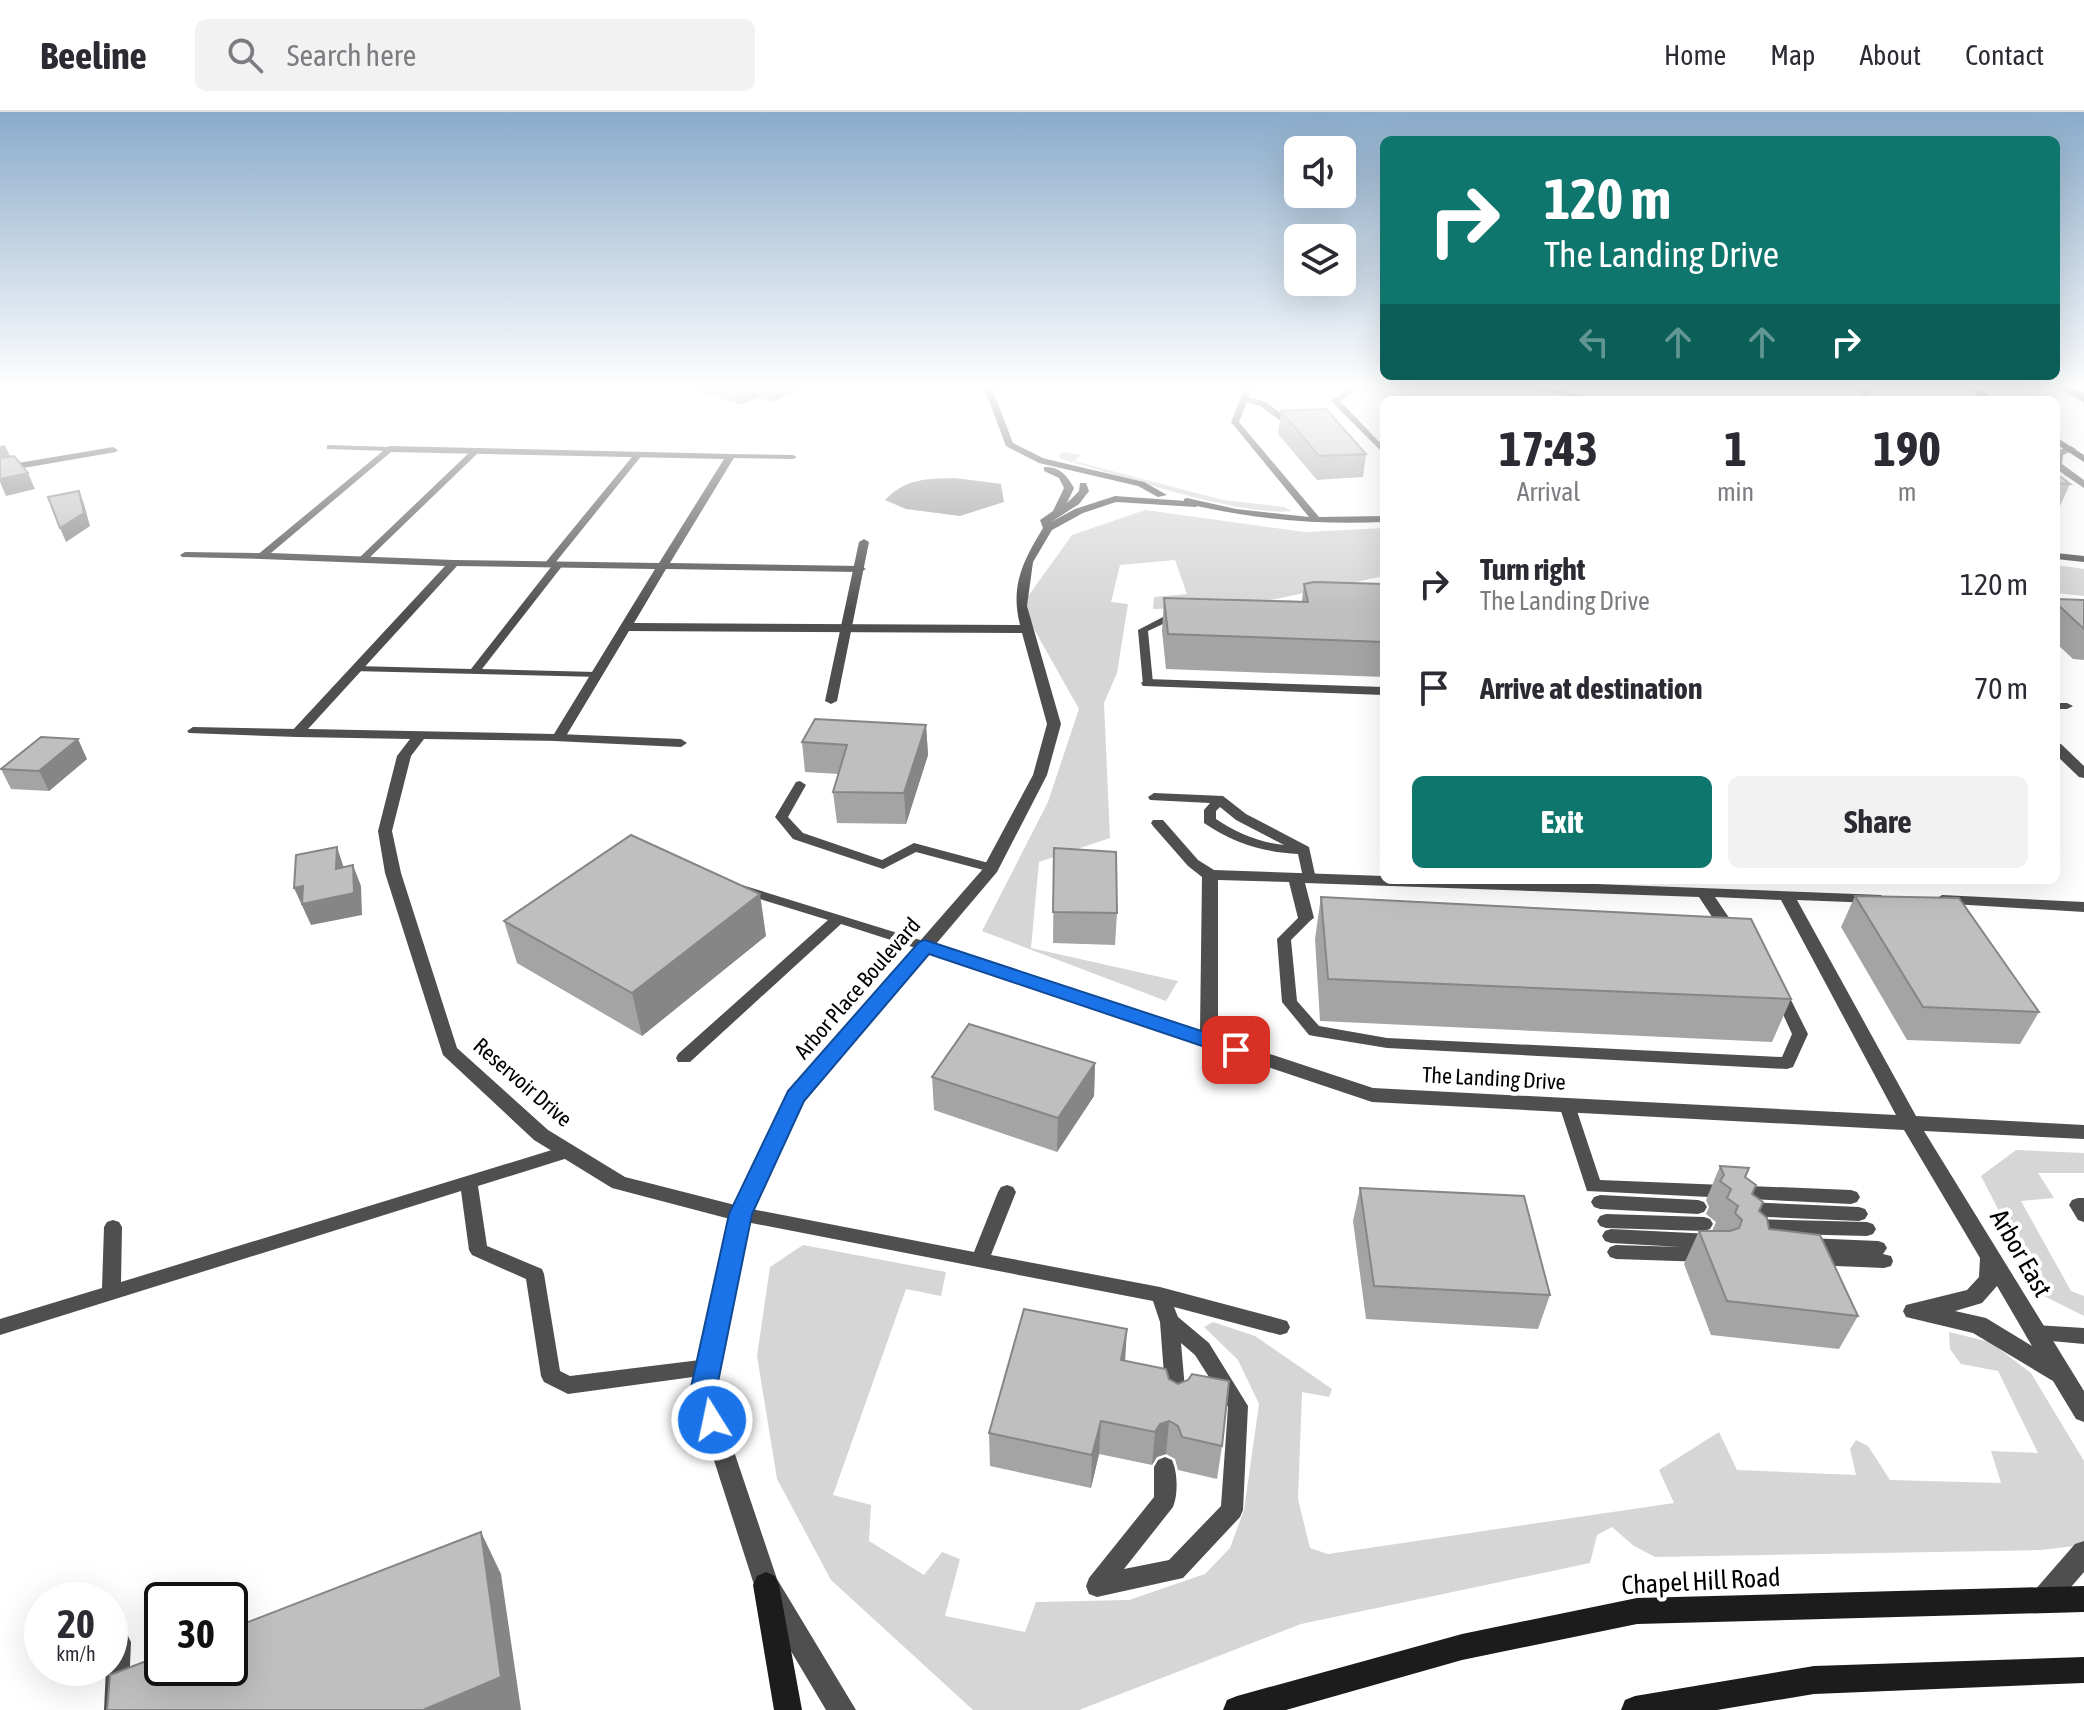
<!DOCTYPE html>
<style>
:root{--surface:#fff;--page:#f2f2f3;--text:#2b2b33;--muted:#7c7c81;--line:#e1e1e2;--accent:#0f766e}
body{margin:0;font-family:"Asap Condensed",sans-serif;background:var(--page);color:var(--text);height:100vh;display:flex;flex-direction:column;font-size:30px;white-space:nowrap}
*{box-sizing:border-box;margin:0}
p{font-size:26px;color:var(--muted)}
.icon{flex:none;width:44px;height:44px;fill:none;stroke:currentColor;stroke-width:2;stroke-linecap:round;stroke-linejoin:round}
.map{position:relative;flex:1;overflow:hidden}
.side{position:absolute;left:1380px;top:284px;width:680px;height:488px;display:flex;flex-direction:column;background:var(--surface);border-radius:12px;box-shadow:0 8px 32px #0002}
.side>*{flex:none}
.hud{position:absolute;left:1380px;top:24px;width:680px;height:244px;border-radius:12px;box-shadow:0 8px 32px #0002;background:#0f766e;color:#fff;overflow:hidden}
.fabs{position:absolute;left:1284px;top:24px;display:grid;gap:16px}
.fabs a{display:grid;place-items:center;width:72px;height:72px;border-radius:12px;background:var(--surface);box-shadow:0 8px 32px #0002;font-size:40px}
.speed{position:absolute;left:24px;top:1470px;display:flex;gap:16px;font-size:40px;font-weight:700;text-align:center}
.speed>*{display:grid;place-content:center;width:104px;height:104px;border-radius:50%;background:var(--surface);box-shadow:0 8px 32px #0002;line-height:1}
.speed small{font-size:20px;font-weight:400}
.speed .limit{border:4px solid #111;border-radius:12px;background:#fff;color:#111}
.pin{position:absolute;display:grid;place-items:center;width:68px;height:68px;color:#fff;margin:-34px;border-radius:16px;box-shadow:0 4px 12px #0006}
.me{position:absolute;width:88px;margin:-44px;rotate:350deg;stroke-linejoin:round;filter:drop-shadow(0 0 6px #0008)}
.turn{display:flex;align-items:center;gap:28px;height:168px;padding:0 32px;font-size:36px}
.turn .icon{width:104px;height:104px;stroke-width:2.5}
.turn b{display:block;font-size:56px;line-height:68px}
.lanes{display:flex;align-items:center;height:76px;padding:0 32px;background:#0003;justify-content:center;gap:40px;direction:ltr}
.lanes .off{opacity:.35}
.eta{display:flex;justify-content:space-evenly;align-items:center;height:136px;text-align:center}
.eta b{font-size:48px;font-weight:700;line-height:56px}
.button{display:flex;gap:16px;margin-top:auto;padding:16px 32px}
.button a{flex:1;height:92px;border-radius:12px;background:var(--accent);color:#fff;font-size:32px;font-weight:700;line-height:92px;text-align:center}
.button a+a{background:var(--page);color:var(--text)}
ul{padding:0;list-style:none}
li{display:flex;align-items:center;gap:24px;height:104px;padding:0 32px}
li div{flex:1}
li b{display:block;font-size:30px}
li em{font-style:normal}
header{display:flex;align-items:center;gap:48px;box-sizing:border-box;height:112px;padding:0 40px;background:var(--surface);border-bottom:2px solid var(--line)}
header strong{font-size:38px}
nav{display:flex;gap:44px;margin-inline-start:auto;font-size:28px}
.search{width:560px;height:72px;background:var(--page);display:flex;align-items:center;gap:20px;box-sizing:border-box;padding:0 28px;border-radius:12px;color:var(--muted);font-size:30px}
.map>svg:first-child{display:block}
.green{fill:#d6d6d6}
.water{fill:#9d9d9d}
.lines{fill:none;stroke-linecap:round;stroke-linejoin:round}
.highway-casing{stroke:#dbdbdb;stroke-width:4}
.lane{fill:#4f4f4f;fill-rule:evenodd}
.street{fill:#4f4f4f;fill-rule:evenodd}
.secondary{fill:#1c1c1c;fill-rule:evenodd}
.highway{fill:#000;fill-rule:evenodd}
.wall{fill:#a4a4a4}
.shaded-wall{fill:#868686}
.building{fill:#bfbfbf;stroke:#868686;stroke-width:2}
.route{fill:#1a73e8;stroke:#114b97;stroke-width:2}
.labels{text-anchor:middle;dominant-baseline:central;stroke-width:8;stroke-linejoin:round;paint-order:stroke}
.street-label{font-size:22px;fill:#000;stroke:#fff}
.near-street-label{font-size:26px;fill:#000;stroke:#fff}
</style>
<header>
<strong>Beeline</strong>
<div class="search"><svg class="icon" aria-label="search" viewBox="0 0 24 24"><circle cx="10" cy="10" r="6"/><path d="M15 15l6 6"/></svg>Search here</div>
<nav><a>Home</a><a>Map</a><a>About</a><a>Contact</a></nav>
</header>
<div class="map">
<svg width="2084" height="1598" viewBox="0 0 2084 1598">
<rect width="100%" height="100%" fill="#fff"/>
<path class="green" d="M1064,340L1081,343L1074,349L1223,388L1284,395L1292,399C1239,405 1117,362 1061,347L1059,343Z
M1145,398L1305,420L1384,416V464L1238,495L1153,497L1154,485L1187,482L1175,448L1120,453L1111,490L1128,492L1117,561L1104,591L1110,726L1039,750L1031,836L1178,869L1166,889L982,819L1048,690L1079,597L1021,494L1072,423Z
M2056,453L2084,457V484L2056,481Z
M2016,1038L2084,1041V1061H2038L2054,1086L2021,1089L2071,1179L2084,1184V1204L2042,1183L1981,1064Z
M803,1133L946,1160L941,1184L906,1177L833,1383L871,1393L869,1429L924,1463L942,1440L960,1447L945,1504L1025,1520L1036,1490L1129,1488L1205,1462L1230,1436L1244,1398L1259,1292L1238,1248L1204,1215L1213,1210L1255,1224L1332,1277L1329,1285L1302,1280L1298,1387L1310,1436L1328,1442L1674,1391L1659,1358L1719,1320L1737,1358L1856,1363L1850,1337L1856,1328L1868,1334L1890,1368L2001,1371L1991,1339L2038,1341L1998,1259L1961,1252L1950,1237L1949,1220L1990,1230L2031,1261L2084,1349V1433L2041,1438L1655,1445L1634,1434L1612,1415L1597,1423L1590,1451L1301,1512L1079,1598H973L831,1468L777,1367L757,1244L770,1155Z"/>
<path class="water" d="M955,366L1001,372L1004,390L960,404L906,397L885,388C906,366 926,367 955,366Z"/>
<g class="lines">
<g class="highway-casing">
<path id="highway" d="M2060,276H2076L2084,281V290Z"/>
</g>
<path class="lane" d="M984,276H992L1013,331L1045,347V351H1039L1006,334Z
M1245,276H1253L1249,285L1266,290L1288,307L1281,309L1260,294L1247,290L1239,310L1319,405L1384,404V410C1316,413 1251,407 1184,391V387L1187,386L1236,397L1309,405L1231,310Z
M1351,276H1360L1340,289L1384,335V342L1331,289Z
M1533,276H1550L1602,288H1586Z
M1863,276H1871L1870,288H1862Z
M330,333L389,335L393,337L389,339L327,337V333Z
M474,336L481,338L366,449H360V445Z
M636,340L643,342L555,451L563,453L482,557L596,560L600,561V565L352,559L351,557L356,554L471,557L551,455H545V451Z
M727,342L793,343L797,345L793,347L730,346H727Z
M864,427L869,430L837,589L831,592L825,589L859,430Z
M185,440L261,441L266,444L261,447L182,445L180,443Z
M1163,505L1180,506L1185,509L1180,512L1165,511L1148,519L1153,571L1151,573H1143L1138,518Z
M2056,591H2067L2073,594L2067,597H2056Z
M193,615L297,617L303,621L297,625L189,621L187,619Z
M558,622L681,627L687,631L681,635L554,629L552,626Z
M800,669L806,673L788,705L803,721L882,748L914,731L996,753L998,756L991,760L916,740L883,757L793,727L775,705L796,670Z
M1154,681L1223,684L1246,702L1309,735L1316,767L1314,770H1304L1298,742C1263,740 1233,731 1204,711V698L1210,691L1150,688L1148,685ZM1220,695L1236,708L1284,733C1258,730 1237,721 1216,707V699Z
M742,773L930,831L932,834L925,839L841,812L690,950H678L676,946L678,942L828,808L737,780L735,777Z
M1306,802L1313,806L1291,828L1297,889L1319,914L1387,926L1782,945L1792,922L1772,878L1779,873L1786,878L1808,922L1793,955L1787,957L1387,936L1314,924L1309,923L1282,890L1277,827L1301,803Z
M1567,987L1573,989L1575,993L1600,1068L1851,1078L1857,1080L1860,1085L1857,1090L1851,1092L1587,1079L1559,993L1561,989Z
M568,1033L574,1034L577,1039L574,1044L478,1074L487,1134L542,1157L544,1162L560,1259L570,1264L708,1247L715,1250L718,1256L715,1262L568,1282L544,1270L541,1264L526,1167L472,1143L469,1138L461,1079L0,1223V1207L102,1176L104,1115L107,1110L113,1108L119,1110L122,1115L121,1170Z
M1007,1073L1013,1075L1016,1080L991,1143L1160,1175L1280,1207L1287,1209L1290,1215L1287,1221L1280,1223L1174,1195L1178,1205L1209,1231L1248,1294L1243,1398L1240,1405L1183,1466L1097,1485L1089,1482L1086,1474L1089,1466L1154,1385V1355L1158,1348L1165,1345L1172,1348C1178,1361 1178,1383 1173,1395L1124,1457L1169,1448L1221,1394L1228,1295L1195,1243L1181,1231L1186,1289L1183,1295L1176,1298L1169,1295L1166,1289L1160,1210L1153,1189L741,1109L735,1107L732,1102L735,1097L741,1095L974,1140L998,1080L1001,1075Z
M1600,1083L1698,1088L1704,1090L1707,1095L1704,1100L1698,1102L1600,1097L1594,1095L1591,1090L1594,1085Z
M2078,1086H2084V1110L2078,1108L2069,1093L2072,1088Z
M1744,1090L1859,1095L1865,1097L1868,1102L1865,1107L1859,1109L1744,1104L1738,1102L1735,1097L1738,1092Z
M1606,1102L1704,1105L1710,1107L1713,1112L1710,1117L1704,1119L1606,1116L1600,1114L1597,1109L1600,1104Z
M1751,1107L1867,1110L1873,1112L1876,1117L1873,1122L1867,1124L1751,1121L1745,1119L1742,1114L1745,1109Z
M1611,1117L1711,1122L1717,1124L1720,1129L1717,1134L1709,1136L1713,1138L1716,1143L1713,1148L1707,1150L1616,1147L1610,1145L1607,1140L1610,1135L1616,1133L1681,1135L1611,1131L1605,1129L1602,1124L1605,1119Z
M1807,1126L1878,1129L1884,1131L1887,1136L1883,1142L1891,1144L1893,1149L1891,1154L1884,1156L1812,1153L1805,1151L1803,1146L1807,1140L1801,1138L1798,1133L1801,1128Z
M2035,1213L2084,1216V1232L2028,1227L2025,1221L2028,1215Z
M119,1518L127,1522L131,1530L128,1598H104L106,1556H110V1524Z"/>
<path class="street" d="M389,334L733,342L735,344L670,451L860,454L866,457L860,460L666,457L634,511L1020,513C1010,474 1023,449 1043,416L1040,408L1053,399L1064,376L1059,366L1044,359V355C1059,354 1067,363 1074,376L1067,391L1079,379L1080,371H1086L1089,379L1079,392L1051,410L1075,397L1115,384L1200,390L1201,392L1196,395L1116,390L1083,401L1052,418L1033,450L1027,494L1061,612L1047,663L997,760L936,832L1200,919L1202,765L1188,754L1153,714L1151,711L1153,708H1163L1198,748L1214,758L1384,764V768H1491L1881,783L1883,786L1875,791L1797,788L1916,1004L2084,1013V1027L1924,1019L2084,1279V1310L2076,1307L2053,1269L1973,1221L1906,1205L1903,1199L1906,1193L1967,1178L1979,1165L1980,1146L1904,1018L1372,990L928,841L803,988L751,1102L714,1280L777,1467L856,1598H826L757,1482L692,1280L730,1107L612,1076L534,1028L443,943L385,761L378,719L397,644L410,627L297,625L290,621L445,454L261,447L256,444ZM391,340L724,347L659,451L454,448L271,441ZM457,454L655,457L554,622L308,617ZM629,519L1022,521L1047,612L1033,663L982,758L788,980L735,1093L625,1065L548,1018L457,936L401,761L392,719L411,644L424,627L563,629ZM1218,768L1289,770L1298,806L1306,811L1314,806L1305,771L1699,785L1726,826L1732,827L1740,822L1715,785L1781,788L1896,1003L1373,976L1218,925ZM1997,1174L2032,1234L1986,1206L1955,1199L1982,1191Z
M2071,334L2076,337L2063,343L2062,352L2084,368V376L2056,357V339Z
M113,335L118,338L116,340L0,360V354Z
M1042,346L1144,370L1167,383L1158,385L1138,374L1039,351L1037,349Z
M2056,441L2084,444V450L2056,447Z
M1147,567L1384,575V583L1143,574L1141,571Z
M2056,631L2061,632L2084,654V666L2079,665L2056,643Z
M1942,783L2084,790V800L1936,791L1934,788Z
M2084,1429V1460L2052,1497L2043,1501L2034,1497L2030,1488L2034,1479L2075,1432Z"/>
<path class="secondary" d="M1967,276H1978L1995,288H1985Z
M2056,325L2084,343V350L2056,332Z
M766,1460L775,1464L779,1473L802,1598H774L753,1473L757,1464Z
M2084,1474V1500L1637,1512L1462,1548L1286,1598H1223L1227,1588L1237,1584L1462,1522L1637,1486Z
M2084,1545V1571L1814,1582L1717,1598H1621L1625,1588L1635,1584L1814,1554Z"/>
<use href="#highway" class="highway"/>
</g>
<path class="wall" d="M689,276H801L773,290L758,286L740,293Z
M1281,299L1366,342L1363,365L1317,368L1278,322Z
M2056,361L2070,372L2056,403Z
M1304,472H1384V565L1166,557L1162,519L1164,486L1302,489Z
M2056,487L2084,488V548L2073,547L2056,531Z
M926,613L928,643L906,712L837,711L833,680L839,662L805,660L802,630Z
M87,647L49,679L11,677L1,657Z
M1054,736L1117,801L1115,833L1053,831Z
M1855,784L2039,900L2020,932L1907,928L1841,815Z
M1321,785L1791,887L1772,930L1320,909L1315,827Z
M504,809L766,824L642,924L517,851Z
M1095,951L1094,984L1057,1040L934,998L932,965Z
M1720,1054L1745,1065L1759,1099L1769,1117L1858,1204L1839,1237L1711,1223L1684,1152L1699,1119H1712L1716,1110L1706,1102L1709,1095L1706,1088Z
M1360,1076L1550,1183L1538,1217L1366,1207L1353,1109Z
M1125,1249L1169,1267L1222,1334L1217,1367L1178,1358L1175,1347L1166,1342L1157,1345L1152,1353L1099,1342L1091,1376L990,1354L989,1321Z"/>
<path class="shaded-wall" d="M744,276H757L758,286L740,293L738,279Z
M771,276H801L773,290Z
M5,333L12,349L0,351V334Z
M28,361L35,377L6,384L0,370V367Z
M79,379L84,392L90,414L66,430L60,416Z
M926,613L928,643L906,712L904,681Z
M78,627L87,647L49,679L39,659Z
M337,735L344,756L336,757Z
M353,753L361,774L362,803L311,813L294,776Z
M760,782L766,824L642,924L632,881Z
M1095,951L1094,984L1057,1040L1058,1006Z
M1127,1217L1125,1251L1121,1248Z
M1101,1309L1099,1342L1091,1376L1092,1343Z
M1169,1309L1166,1342L1157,1345L1152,1353L1155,1320L1160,1312Z
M481,1420L501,1462L521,1598H423Z"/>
<path class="building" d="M1326,297L1366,342L1319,344L1281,299Z
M14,344L28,361L0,367V346Z
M2056,361L2070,372L2056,371Z
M79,379L84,401L60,416L48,385Z
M1314,470L1384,472V530L1168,522L1164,486L1308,490L1304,472Z
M2056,487L2084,488V517L2056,491Z
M815,607L926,613L904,681L833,680L847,633L802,630Z
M41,625L78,627L39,659L1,657Z
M631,723L760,782L632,881L504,809Z
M337,735L336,757L353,753L354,781L302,792L303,774L294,776L296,743Z
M1054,736L1116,740L1117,801L1053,800Z
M1855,784L1959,786L2039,900L1923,895Z
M1321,785L1751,807L1791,887L1328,867Z
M969,912L1095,951L1058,1006L932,965Z
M1720,1054L1749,1056L1745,1065L1756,1073L1752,1082L1763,1090L1759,1099L1767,1106L1769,1117L1820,1123L1858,1204L1727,1189L1699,1119H1730L1739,1116L1742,1108L1735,1101L1738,1094L1727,1086L1731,1077L1720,1069L1724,1063Z
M1360,1076L1524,1084L1550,1183L1374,1174Z
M1024,1197L1127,1217L1121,1248L1166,1257L1169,1267L1178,1272L1188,1268L1192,1262L1229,1269L1222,1334L1182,1325L1178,1314L1169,1309L1160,1312L1155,1320L1101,1309L1092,1343L989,1321Z
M481,1420L501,1565L423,1598H107L110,1563L162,1543V1556H230V1517Z"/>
<linearGradient id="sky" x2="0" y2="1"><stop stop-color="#8aabca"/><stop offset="0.55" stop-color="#fff"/><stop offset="1" stop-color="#fff" stop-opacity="0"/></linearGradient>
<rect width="2084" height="500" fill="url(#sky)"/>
<path class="route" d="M925,828L1244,933L1247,938L1236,946L1229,943L929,842L804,989L752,1102L716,1280L725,1308L721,1316L712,1320L702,1316L690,1280L729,1102L788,979L919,830Z"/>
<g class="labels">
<g class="street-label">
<text transform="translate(857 876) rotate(-49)">Arbor Place Boulevard</text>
<text transform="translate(1494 966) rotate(3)">The Landing Drive</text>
<text transform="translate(523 970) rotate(41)">Reservoir Drive</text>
</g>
<g class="near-street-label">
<text transform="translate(2021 1141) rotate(60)">Arbor East</text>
<text transform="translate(1701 1469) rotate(-3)">Chapel Hill Road</text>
</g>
</g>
</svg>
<div class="fabs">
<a><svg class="icon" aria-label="sound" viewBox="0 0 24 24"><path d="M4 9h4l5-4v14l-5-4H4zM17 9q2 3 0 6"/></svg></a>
<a><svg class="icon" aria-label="layers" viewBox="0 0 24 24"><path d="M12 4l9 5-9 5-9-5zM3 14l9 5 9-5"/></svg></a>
</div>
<div class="speed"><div>20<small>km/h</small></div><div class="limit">30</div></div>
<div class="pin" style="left:1236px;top:938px;background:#d93025"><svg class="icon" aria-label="arrive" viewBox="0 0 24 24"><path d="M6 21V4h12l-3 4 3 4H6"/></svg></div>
<svg class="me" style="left:712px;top:1308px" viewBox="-20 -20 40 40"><circle r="17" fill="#1a73e8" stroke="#fff" stroke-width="3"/><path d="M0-11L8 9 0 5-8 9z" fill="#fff"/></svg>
<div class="hud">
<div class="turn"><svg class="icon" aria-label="right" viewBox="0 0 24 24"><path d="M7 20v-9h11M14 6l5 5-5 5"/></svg><div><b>120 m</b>The Landing Drive</div></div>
<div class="lanes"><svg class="icon off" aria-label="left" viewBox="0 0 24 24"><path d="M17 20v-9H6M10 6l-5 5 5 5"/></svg><svg class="icon off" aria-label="ahead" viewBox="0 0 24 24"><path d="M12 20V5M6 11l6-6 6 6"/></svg><svg class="icon off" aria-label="ahead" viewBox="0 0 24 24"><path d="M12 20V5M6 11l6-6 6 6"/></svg><svg class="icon" aria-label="right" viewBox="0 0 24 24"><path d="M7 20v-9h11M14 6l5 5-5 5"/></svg></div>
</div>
<section class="side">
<div class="eta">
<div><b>17:43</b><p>Arrival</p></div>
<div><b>1</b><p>min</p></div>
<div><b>190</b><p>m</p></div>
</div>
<ul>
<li><svg class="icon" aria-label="right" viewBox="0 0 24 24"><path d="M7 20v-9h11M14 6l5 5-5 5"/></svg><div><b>Turn right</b><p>The Landing Drive</p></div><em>120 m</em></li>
<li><svg class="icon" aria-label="arrive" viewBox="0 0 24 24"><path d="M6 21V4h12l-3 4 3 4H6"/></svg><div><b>Arrive at destination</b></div><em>70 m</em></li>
</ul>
<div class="button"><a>Exit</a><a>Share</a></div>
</section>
</div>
